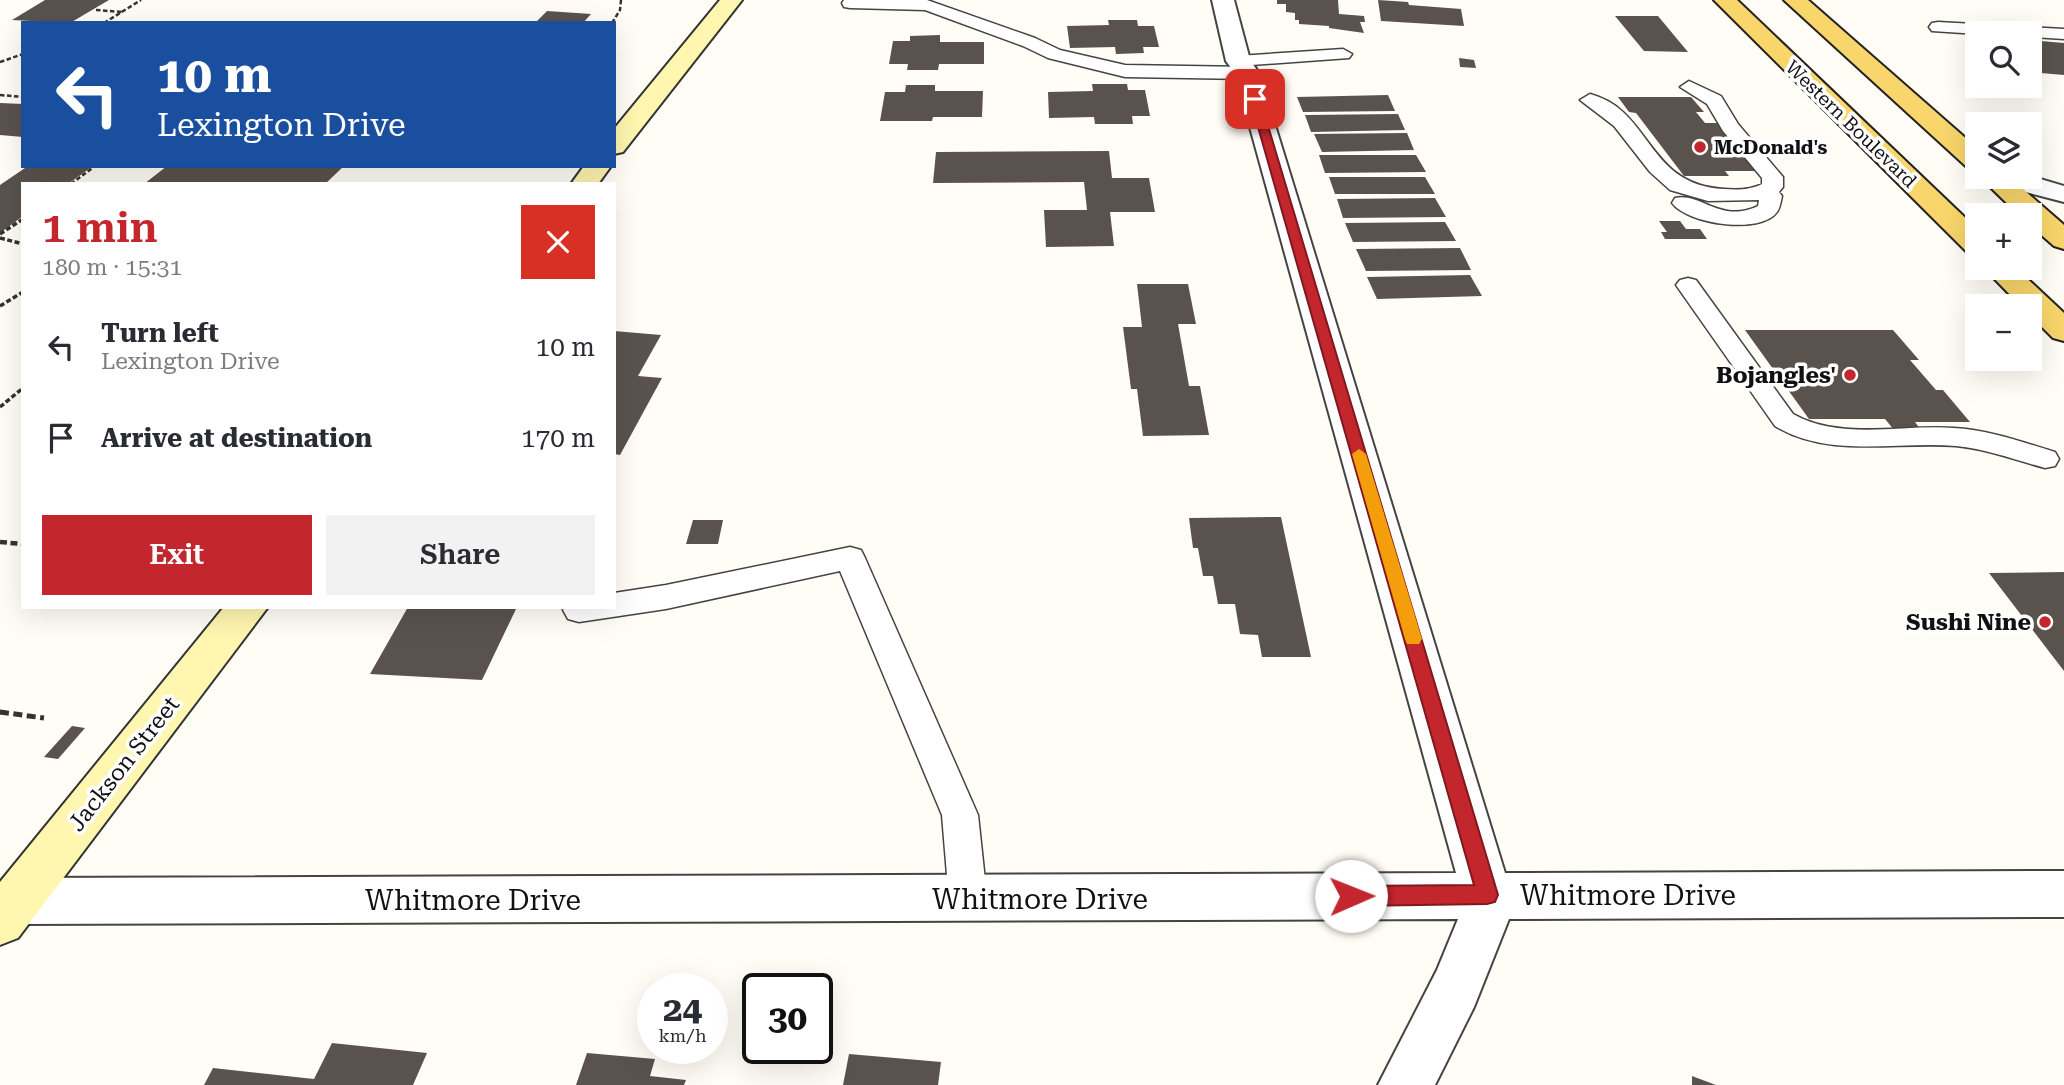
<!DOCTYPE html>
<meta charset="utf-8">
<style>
:root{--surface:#fff;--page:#f2f2f3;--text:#2b2b33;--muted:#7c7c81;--accent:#c4262e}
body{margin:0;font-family:"Roboto Serif",serif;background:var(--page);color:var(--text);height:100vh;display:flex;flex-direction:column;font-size:26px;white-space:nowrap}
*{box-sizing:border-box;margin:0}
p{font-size:23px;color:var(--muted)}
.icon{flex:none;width:38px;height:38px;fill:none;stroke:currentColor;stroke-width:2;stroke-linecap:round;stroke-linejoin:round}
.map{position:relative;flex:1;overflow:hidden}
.drawer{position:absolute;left:21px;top:182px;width:595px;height:427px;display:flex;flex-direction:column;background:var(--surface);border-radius:0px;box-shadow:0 7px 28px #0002}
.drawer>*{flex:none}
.banner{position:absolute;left:21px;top:21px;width:595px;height:147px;border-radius:0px;box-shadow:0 7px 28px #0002;background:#1a4fa0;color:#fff;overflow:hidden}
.tools{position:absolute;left:1965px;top:21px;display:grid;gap:14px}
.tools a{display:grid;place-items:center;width:77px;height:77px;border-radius:0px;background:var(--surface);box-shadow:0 7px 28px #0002;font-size:35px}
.speed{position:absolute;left:637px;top:973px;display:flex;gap:14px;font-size:35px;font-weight:700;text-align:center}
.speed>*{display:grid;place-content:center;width:91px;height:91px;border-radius:50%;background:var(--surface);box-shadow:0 7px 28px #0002;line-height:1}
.speed small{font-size:18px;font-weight:400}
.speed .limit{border:4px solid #111;border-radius:10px;background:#fff;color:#111}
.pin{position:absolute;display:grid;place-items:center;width:60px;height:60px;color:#fff;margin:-30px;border-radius:14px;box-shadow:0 4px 10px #0006}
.me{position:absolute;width:77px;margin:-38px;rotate:89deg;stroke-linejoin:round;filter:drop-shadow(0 0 5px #0008)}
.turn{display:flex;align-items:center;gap:24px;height:147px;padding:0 21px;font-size:32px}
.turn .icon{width:91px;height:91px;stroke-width:2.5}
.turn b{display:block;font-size:49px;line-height:60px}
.round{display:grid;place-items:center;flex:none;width:74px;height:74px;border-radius:0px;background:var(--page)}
.headline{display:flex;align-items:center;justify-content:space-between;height:119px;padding:0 21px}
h1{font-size:42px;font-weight:600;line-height:52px;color:var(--accent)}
.primary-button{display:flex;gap:14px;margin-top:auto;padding:14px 21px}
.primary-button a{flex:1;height:80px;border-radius:0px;background:var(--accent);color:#fff;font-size:28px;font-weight:600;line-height:80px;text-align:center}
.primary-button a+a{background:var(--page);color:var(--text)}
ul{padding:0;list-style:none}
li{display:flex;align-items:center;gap:21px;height:91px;padding:0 21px}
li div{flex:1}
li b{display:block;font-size:26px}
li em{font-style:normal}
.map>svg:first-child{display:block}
.building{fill:#5a524d}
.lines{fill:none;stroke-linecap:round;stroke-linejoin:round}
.lane-casing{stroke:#444;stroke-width:3}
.street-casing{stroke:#444;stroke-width:4}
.secondary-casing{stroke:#333;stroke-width:4}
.primary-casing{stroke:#222;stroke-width:4}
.path-far3{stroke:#333;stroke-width:2.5;stroke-dasharray:4.5 2.5;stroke-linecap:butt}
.path-far2{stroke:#333;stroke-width:3.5;stroke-dasharray:5 2.5;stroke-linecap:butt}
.path-far1{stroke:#333;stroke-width:4.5;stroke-dasharray:7 3.5;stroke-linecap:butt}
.path{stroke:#333;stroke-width:5;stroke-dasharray:9 4.5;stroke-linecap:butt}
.lane{fill:#fff;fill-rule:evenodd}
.street{fill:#fff;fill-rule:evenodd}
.secondary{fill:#fff6b0;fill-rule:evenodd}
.primary{fill:#f9d66b;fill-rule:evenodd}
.route{fill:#c4262e;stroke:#7f191e;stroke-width:2}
.slow{fill:#f59e0b}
.poi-dot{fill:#c4262e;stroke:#fff;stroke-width:2.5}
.labels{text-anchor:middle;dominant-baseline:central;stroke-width:7;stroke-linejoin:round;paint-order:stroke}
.far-street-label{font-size:19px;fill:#111;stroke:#fff}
.far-poi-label{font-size:19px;font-weight:bold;fill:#111;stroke:#fff;text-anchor:start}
.poi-label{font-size:23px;font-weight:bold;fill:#111;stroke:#fff;text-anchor:end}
.street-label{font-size:23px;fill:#111;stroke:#fff}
.near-street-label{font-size:28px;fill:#111;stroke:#fff}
</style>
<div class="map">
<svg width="2064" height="1085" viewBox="0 0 2064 1085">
<rect width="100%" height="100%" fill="#fffdf5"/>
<path class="building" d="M45,0H109L70,23L12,20Z
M1277,0H1338L1339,14L1364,16L1365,22H1360L1364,33L1329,28V26L1299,24V20H1295V13L1286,12V4H1277Z
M1378,0L1408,2L1409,5L1461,9L1464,26L1381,21Z
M547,11L591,14L583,23H535Z
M1615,16H1658L1688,52L1644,51Z
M1108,20H1137L1138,26H1154L1159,47H1143L1144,53L1116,54L1115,47L1070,48L1067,26L1109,25Z
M940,35V42H984V64H939L938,70H907L908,64H889L893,41H910V36Z
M2030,40L2064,43V75L2030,72Z
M1459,58L1474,60L1476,68L1460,67Z
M1092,84H1127L1128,90H1145L1150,116H1132L1133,124H1095L1094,117L1049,118L1048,92L1093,91Z
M906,85H935V91H983L982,117H933L932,121H880L885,92H905Z
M1388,95L1395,111L1303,112L1297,97Z
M1618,97H1691L1704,112H1696L1705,123H1717L1758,171H1725L1729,176H1684L1636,113L1629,112Z
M0,103L23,104V137L0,135Z
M1398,114L1405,130L1311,132L1305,115Z
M1407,133L1414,150L1322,152L1314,134Z
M1109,151L1112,178H1149L1155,212H1110L1114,246L1046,247L1044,210H1087L1084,182L933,183L936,152Z
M1319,155H1416L1426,172L1325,173Z
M28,166H93L68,184H23V216L0,233V185Z
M167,166H344L325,184H144Z
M1329,177H1425L1435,194H1335Z
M1435,198L1446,217L1343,218L1337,199Z
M1659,221H1680L1686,229H1700L1707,239H1665L1661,232H1667Z
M1445,222L1456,241L1353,242L1345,223Z
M1460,248L1471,270L1366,271L1356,249Z
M1470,275L1482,296L1377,299L1367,277Z
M1137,284H1188L1196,324H1178L1189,386H1200L1209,435L1143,436L1137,389H1131L1123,327H1142Z
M1745,330H1893L1919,360H1910L1936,390H1943L1970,422H1915L1921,430H1894L1885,419H1809Z
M614,331L661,335L638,376L662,378L620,455L614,454Z
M1281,517L1311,657H1262L1258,635L1240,634L1235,604H1218L1213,576H1203L1198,548H1193L1189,518Z
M693,520H723L718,544H686Z
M2064,572V671L1989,573Z
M408,607H517L482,680L370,674Z
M72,726L85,728L58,759L44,757Z
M332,1043L427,1053L413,1085H204L213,1068L314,1079Z
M587,1053L655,1059L650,1076L686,1080L684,1085H576Z
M849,1054L941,1062L938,1085H843Z
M1692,1076L1716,1085H1692Z"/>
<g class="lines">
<g class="lane-casing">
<path id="lane" d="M844,0H927L1035,38L1060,50L1125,65L1247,67L1256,73L1247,79L1125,77L1048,58L1023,46L925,10L850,8L844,7L842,3Z
M1938,22L2064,29V39L2030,37V33L1978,34L1932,31L1929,27L1932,23Z
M1343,49L1352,54L1349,58L1238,66L1229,61L1238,56Z
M1689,81L1721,96L1738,124L1783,177V187L1779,192L1782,196C1781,201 1780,208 1777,212C1761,235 1687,224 1672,203L1675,198C1701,192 1720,224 1758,206L1759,200L1708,201L1670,190L1650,172L1614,126L1580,100L1590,94C1652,110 1646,185 1724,189C1737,190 1750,190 1762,184V178L1723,131L1707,104L1680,87Z
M1688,278L1696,280L1793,414C1840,441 1903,424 1954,428C1989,430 2022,442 2055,452L2059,459L2055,466L2045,468C2015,460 1987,449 1956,446C1896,441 1829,459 1775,426L1676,285L1680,280Z
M850,547L861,550L865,558L978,815L987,899L982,912L968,917L954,912L949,899L942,815L840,571L666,609L579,622L568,619L563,610L565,607H614V593L666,585Z"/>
</g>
<g class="street-casing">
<path id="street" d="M1212,0H1234L1250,60L1259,73L1505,873L2064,871V917L1509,919L1474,1007L1435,1085H1378L1437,970L1458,919L16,924L0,918V884L16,878L1456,873L1235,73L1226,61Z
M2030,176L2064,186V202L1991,183L1987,177Z"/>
</g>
<g class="secondary-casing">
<path id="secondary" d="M720,0H742L623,152L614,154V129Z
M584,166H611L598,184H571Z
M224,607H268L18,938L0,945V882Z"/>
</g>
<g class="primary-casing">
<path id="primary" d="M1714,0H1737L1978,230V256L1968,253Z
M1784,0H1808L1978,149V171L1969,169Z
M1980,177H2009L2064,225V249L2054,246L2030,225V215H2019Z
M1984,268H2016L2064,313V341L2053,338L2030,315V306H2021Z"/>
</g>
<path class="path-far3" d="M96,10L122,12
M104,23L141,0
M612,23L620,10L621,0
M0,62L23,54
M0,95L23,97
M71,184L95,166"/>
<path class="path-far2" d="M0,234L23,219
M0,238L23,244
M0,306L23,292
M0,407L23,388"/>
<path class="path-far1" d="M0,542L23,544
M0,712L5,713"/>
<path class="path" d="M0,712L44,718"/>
<use href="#lane" class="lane"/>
<use href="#street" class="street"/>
<use href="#secondary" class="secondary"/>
<use href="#primary" class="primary"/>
</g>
<path class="route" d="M1255,96L1260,99L1498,895L1495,902L1487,904L1351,906L1344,903L1341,896L1344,889L1351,886L1474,885L1250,99Z"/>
<path class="slow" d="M1359,449L1366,454L1422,639L1419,644H1407L1405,639L1352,454Z"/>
<g class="poi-dot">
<circle cx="1700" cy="147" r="7"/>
<circle cx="1850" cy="375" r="7"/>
<circle cx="2045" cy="622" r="7"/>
</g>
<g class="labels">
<g class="far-street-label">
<text transform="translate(1851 124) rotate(44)">Western Boulevard</text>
</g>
<g class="far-poi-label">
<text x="1714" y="147">McDonald's</text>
</g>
<g class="poi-label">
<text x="1836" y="375">Bojangles'</text>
<text x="2031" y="622">Sushi Nine</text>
</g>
<g class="street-label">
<text transform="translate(124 764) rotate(-52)">Jackson Street</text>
</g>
<g class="near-street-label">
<text x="1628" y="895">Whitmore Drive</text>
<text x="1040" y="899">Whitmore Drive</text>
<text x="473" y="900">Whitmore Drive</text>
</g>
</g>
</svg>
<div class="tools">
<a><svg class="icon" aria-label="search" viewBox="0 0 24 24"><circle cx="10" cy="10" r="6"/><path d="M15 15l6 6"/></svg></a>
<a><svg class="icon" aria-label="layers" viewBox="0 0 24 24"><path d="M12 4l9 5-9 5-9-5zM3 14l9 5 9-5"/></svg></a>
<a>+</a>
<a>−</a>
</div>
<div class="speed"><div>24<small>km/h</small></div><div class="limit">30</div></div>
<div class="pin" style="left:1255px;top:99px;background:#d93025"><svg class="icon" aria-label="arrive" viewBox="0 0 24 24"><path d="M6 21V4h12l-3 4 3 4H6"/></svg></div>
<svg class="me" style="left:1351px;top:896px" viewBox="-20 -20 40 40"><circle r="19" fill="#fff"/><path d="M0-13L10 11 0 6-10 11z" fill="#c4262e"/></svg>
<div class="banner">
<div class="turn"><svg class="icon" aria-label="left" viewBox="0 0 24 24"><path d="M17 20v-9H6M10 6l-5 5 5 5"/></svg><div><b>10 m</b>Lexington Drive</div></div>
</div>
<section class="drawer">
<div class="headline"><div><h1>1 min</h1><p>180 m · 15:31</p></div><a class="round" style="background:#d93025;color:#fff"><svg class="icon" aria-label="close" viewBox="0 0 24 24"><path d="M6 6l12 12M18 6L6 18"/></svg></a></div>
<ul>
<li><svg class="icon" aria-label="left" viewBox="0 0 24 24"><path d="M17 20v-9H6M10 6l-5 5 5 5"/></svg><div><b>Turn left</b><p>Lexington Drive</p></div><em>10 m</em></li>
<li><svg class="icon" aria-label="arrive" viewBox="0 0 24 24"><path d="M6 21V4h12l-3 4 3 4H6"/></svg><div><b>Arrive at destination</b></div><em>170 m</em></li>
</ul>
<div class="primary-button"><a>Exit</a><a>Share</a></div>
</section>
</div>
